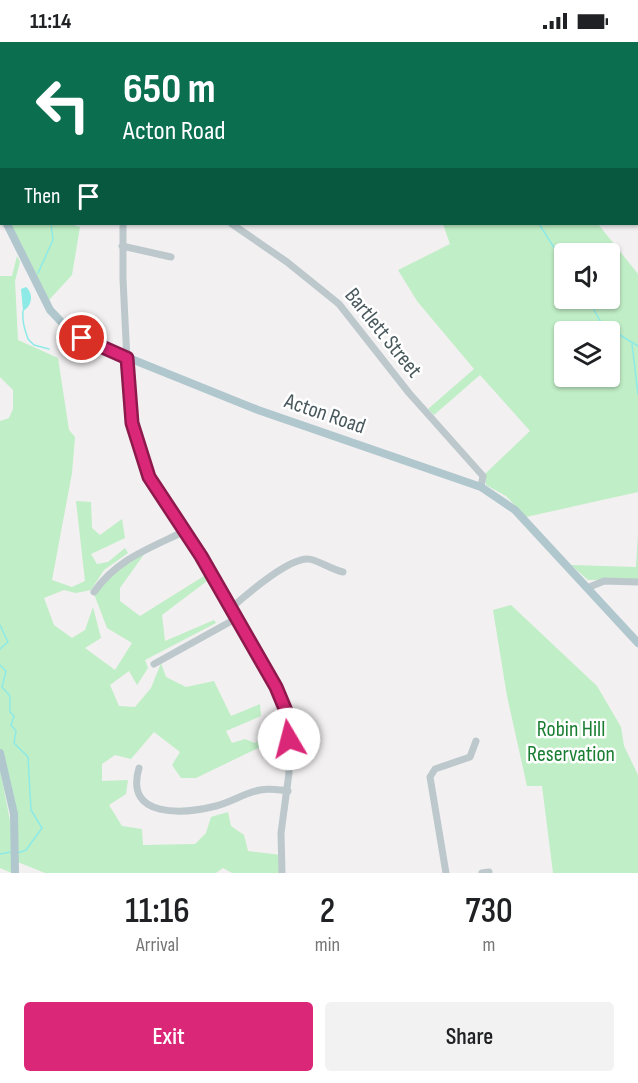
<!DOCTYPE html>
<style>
:root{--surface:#fff;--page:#f2f2f2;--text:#202124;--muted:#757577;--accent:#db2777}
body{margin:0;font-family:"Sofia Sans Condensed",sans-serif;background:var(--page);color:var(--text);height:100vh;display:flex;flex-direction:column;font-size:22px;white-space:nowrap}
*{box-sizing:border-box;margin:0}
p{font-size:20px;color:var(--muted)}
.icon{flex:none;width:33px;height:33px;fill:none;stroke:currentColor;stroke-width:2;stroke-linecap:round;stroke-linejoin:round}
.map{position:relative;height:831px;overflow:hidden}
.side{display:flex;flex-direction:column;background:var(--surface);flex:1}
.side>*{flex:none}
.hud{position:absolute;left:0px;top:0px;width:639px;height:183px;box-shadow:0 2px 4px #0004;background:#0b6e4f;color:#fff;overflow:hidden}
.tools{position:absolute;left:554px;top:201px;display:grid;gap:12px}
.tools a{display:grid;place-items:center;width:66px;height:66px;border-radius:6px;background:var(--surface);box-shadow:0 2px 4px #0004;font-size:30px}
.pin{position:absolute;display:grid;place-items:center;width:51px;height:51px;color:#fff;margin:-26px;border:3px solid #fff;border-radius:50%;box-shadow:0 2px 6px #0007}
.me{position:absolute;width:66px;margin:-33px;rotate:352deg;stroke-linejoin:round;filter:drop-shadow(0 0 4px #0008)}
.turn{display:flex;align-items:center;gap:21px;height:126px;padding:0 24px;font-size:27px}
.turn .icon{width:78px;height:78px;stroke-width:2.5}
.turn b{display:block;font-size:42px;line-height:51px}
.then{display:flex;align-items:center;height:57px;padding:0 24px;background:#0003;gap:12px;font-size:22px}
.eta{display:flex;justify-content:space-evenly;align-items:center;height:102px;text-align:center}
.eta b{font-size:36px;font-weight:600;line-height:42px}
.button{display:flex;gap:12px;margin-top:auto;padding:12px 24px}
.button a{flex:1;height:69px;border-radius:6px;background:var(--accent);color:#fff;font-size:24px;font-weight:600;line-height:69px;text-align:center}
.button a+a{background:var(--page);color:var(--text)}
.status{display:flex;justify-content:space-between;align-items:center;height:42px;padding:0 30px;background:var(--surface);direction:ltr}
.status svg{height:16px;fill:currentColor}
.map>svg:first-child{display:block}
.green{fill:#c0eec6;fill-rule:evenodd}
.water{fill:#8eeae6}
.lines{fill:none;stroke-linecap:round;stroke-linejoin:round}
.stream{stroke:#8eeae6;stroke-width:1.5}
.minor{stroke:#bcc8cc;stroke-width:7}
.major{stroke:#b0c7ce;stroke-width:8}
.route-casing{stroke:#8e194d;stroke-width:15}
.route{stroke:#db2777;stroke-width:10}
.labels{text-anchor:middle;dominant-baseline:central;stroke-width:5;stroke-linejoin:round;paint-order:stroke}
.street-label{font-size:22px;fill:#48585d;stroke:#fff}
.park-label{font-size:22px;fill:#197e32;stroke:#fff}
</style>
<div class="status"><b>11:14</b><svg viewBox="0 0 49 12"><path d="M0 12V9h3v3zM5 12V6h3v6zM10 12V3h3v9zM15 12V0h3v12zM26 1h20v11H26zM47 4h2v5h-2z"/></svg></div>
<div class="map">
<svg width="638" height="831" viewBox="0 0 638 831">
<rect width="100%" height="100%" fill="#f2f0f1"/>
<path class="green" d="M11,182H70L80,185L72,233L49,258Z
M443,182H598L638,232V450L526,475L506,454L486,443L485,432L530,389L480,333L434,373L428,367L474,327L417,259L398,228L450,202ZM564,212H609V256H564ZM564,290H609V334H564Z
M17,214L20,220L15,239L18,298L58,316L69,388L75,395L72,431L52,538L72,545L85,539L76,459L91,460L92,486L100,493L122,477L125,496L91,512L97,522L108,520L125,506L128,511L104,528L91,548L76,551L64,548L44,556L54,583L72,596L85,588L93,565L101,596L85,606L115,628L132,601L107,586L94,552L114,526L145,511L120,546V559L140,574L204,534L207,539L162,573L165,599L214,578L216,581L145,618L148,626L137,643L129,629L110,643L119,664L135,665L151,646L161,621L166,635L186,645L214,639L231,674L260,662L261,674L226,689L232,701L245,697L255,701L279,683V692L258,706L196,736H181L172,723L180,710L154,690L131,717L115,713L102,722V739L128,738L126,752L109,763L122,784L142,787L143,803L195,802L206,791L211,775L228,770L231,784L244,793L248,809L281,813L282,831H232L223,826L216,831H45L15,819V797L0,711V379L9,376L13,367V348L0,335V234H12Z
M638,491V537L588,538L571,523L636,525Z
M511,563L597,644L621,685L624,704L638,733V831H553L542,744H527L507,654L493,568Z
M0,727L11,784L12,831L0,826Z"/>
<path class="water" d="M26,245C34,252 32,264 23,269L21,247Z"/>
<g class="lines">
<path class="stream" d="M568,2L570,0
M539,182L564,221
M38,231L53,198L51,182
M587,256L602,282L638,304
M23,269C22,280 25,288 28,297L34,303L49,307
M632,302L638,352
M0,583L8,600L0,607
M0,623L6,629L2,645L10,654V670L14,674L11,683L16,689L14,701L28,715L31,768L42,786L26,808L18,811
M0,812L11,810"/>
<path class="minor" d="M103,0V2
M500,0V2
M367,2V0
M123,182V237L129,360L132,381L143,420L149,436L185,489L248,595L276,645L286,669L289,731L281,791L282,831
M232,182L287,220L339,262L409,351L483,434L481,445
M122,204L171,215
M587,546L604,539L638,540
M94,550C117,517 150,506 185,489
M231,566C246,553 288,516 308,517C316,517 330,527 343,530
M154,622L237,576
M139,726C124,777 184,772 216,764C231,760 245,751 260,748C270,746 279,748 288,749
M446,831L430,735L435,727L470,715L476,699
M482,831L489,830"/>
<path class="major" d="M512,2L514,0
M0,67H2
M0,109L2,110
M0,162L2,166
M7,182L50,268L69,288L104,306L258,368L481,445L515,468L638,601
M0,711L14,772L15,831"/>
</g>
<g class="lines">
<g class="route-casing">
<path id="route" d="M82,296L127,316L132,381L149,435L201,514L276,645L286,669L289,697"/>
</g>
<use href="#route" class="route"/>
</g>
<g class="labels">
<g class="street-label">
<text transform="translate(383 291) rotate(51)">Bartlett Street</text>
<text transform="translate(325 372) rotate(19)">Acton Road</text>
</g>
<g class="park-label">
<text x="571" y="687">Robin Hill<tspan x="571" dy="25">Reservation</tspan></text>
</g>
</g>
</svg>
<div class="tools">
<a><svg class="icon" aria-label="sound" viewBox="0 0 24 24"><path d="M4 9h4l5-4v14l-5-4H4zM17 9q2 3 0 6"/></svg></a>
<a><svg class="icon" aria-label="layers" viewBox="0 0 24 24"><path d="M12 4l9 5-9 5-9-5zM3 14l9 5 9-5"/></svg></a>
</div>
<div class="pin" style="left:82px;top:296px;background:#d93025"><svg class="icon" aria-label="arrive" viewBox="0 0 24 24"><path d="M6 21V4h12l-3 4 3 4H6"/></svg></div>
<svg class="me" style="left:289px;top:697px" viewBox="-20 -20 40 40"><circle r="19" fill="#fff"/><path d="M0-13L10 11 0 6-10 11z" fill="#db2777"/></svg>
<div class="hud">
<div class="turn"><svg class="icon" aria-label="left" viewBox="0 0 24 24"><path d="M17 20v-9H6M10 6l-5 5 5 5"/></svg><div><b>650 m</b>Acton Road</div></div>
<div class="then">Then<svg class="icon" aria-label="arrive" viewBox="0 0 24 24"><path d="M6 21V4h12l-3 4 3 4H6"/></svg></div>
</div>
</div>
<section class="side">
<div class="eta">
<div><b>11:16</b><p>Arrival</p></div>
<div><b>2</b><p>min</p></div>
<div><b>730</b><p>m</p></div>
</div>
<div class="button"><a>Exit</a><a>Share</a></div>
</section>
